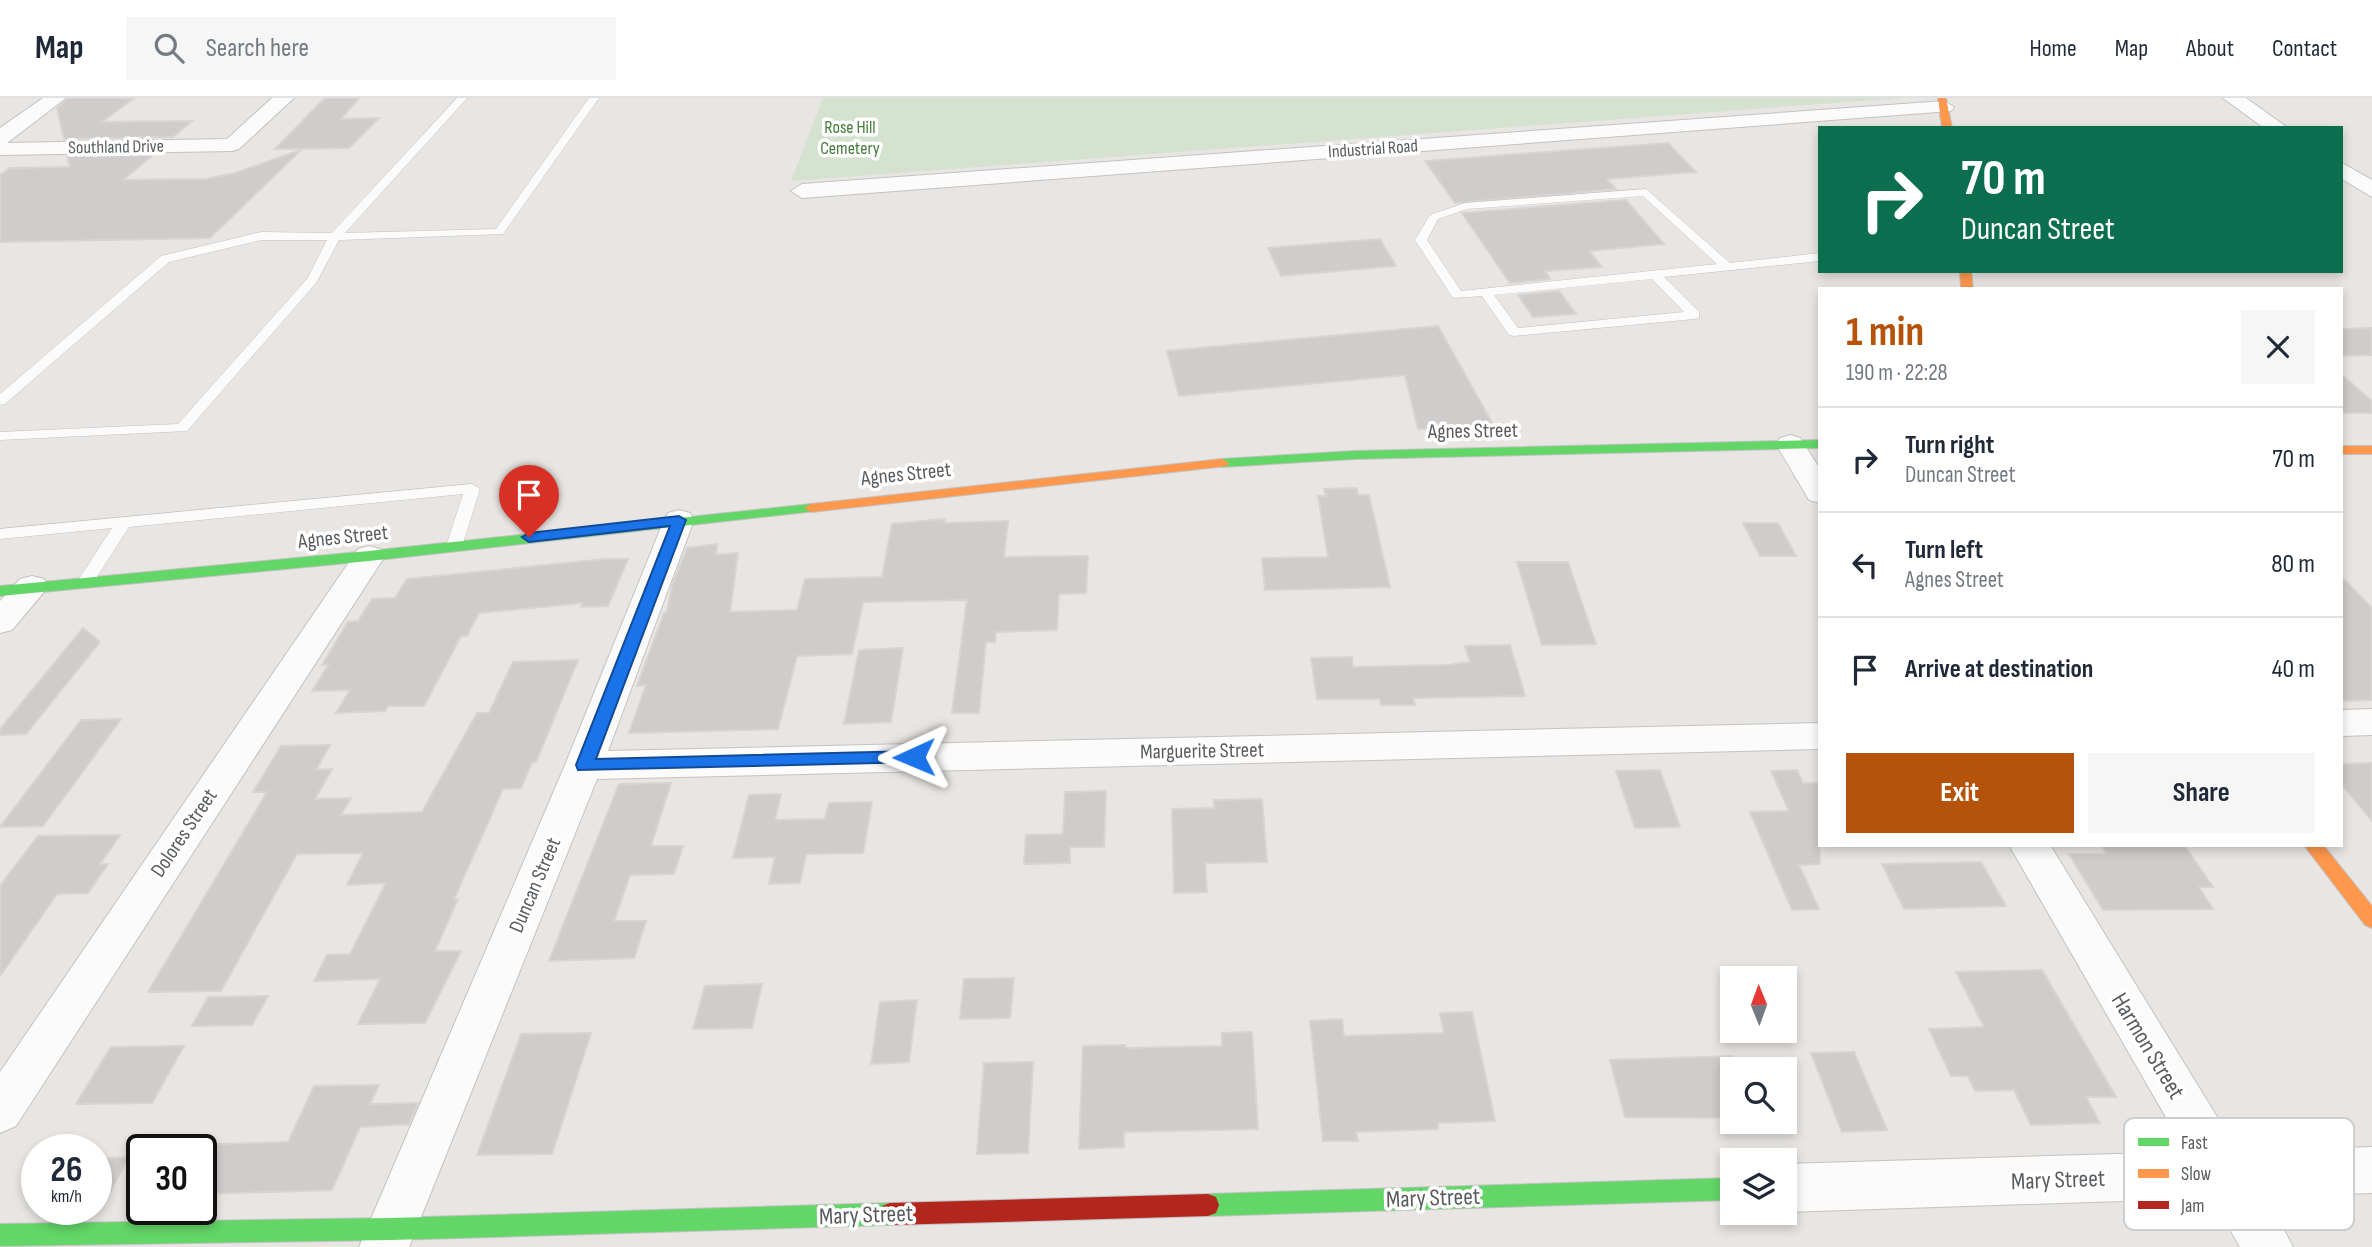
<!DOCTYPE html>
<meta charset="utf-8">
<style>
:root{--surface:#fff;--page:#f6f6f7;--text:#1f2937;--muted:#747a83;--line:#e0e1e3;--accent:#b45309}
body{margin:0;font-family:"Sofia Sans Condensed",sans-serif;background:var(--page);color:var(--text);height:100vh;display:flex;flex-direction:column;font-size:26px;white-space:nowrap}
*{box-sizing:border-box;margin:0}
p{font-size:23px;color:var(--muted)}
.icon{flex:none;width:38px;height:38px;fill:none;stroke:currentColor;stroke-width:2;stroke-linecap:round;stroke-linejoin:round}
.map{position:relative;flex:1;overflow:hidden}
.panel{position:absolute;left:1818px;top:189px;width:525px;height:560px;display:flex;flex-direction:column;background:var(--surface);border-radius:0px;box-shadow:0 4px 10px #0003}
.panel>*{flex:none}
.top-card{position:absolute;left:1818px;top:28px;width:525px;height:147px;border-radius:0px;box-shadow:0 4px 10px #0003;background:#0b6e4f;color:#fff;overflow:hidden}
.needle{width:46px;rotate:359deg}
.buttons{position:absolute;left:1720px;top:868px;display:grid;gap:14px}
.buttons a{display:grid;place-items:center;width:77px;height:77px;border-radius:0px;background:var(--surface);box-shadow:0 4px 10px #0003;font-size:35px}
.speed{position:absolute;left:21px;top:1036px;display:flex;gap:14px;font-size:35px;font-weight:700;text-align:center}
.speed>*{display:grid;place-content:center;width:91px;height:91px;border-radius:50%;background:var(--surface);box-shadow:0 4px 10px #0003;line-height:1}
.speed small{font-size:18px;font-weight:400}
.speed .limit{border:4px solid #111;border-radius:10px;background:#fff;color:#111}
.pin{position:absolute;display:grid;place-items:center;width:60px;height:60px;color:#fff;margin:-72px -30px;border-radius:50% 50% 50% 0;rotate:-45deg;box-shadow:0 0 7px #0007}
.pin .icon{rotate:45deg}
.me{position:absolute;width:77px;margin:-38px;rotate:269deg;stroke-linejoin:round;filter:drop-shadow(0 0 5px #0008)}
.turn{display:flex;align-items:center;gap:24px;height:147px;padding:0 28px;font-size:32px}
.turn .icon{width:91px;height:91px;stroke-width:2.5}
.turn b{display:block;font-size:49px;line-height:60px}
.round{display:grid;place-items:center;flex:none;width:74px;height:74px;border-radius:0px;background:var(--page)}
.summary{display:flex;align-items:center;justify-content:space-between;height:119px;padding:0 28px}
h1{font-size:42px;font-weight:700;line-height:52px;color:var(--accent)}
.action{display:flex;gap:14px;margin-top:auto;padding:14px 28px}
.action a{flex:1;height:80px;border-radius:0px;background:var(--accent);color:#fff;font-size:28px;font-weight:700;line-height:80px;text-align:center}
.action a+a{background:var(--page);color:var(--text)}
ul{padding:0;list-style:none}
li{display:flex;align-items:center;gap:21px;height:105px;padding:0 28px;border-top:2px solid var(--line)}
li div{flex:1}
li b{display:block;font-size:26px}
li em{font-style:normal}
header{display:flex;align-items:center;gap:42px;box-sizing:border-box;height:98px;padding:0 35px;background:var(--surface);border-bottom:2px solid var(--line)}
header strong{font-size:33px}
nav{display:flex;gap:38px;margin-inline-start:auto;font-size:24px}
.search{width:490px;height:63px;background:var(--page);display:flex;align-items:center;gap:18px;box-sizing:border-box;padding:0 24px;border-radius:0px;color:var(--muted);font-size:26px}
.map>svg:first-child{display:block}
.green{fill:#d4e2cf}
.building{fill:#cfcccb;stroke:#d7d4d2;stroke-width:2}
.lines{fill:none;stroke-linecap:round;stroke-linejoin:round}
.lane-casing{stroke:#c2c3c2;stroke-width:1}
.street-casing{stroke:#c2c3c2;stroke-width:2}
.fast-casing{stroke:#c2c2c2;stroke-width:2}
.slow-casing{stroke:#c2c2c2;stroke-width:2}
.jam-casing{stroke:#c2c2c2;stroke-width:2}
.lane{fill:#fcfbfb;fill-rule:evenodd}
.street{fill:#fcfbfb;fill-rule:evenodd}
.fast{fill:#63d668;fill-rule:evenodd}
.slow{fill:#ff974d;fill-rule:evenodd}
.jam{fill:#b3261e;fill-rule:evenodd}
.route{fill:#1a73e8;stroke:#114b97;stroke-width:2}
.labels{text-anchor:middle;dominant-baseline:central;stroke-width:7;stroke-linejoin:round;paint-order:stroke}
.far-park-label{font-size:18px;fill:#447c3b;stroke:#fff}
.far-street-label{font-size:18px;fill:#595d60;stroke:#fff}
.street-label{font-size:21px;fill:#595d60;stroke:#fff}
.near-street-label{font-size:24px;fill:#595d60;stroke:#fff}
.key{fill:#fff;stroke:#cdcecf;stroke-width:2}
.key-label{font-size:19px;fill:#595d60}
</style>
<header>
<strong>Map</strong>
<div class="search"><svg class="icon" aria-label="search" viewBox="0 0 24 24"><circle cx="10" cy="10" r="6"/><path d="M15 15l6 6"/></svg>Search here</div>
<nav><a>Home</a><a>Map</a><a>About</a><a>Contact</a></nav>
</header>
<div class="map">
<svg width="2372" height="1149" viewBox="0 0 2372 1149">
<rect width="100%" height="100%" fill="#e8e5e2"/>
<path class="green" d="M823,0H1901L791,83Z"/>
<path class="building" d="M69,0H134L102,24L192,23L173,39L64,41L57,10Z
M325,0H359L341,21L379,20L349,50L275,51Z
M1668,45L1696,74L1607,81L1616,91L1455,105L1425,63Z
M301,52L210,140L0,144V77L10,70L70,69L67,58L153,57L123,82L206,81L235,75Z
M1626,102L1664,146L1589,153L1602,169L1545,173L1550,181L1510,185L1462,115Z
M1380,141L1396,168L1281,178L1268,150Z
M1559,193L1576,216L1533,219L1518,197Z
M1438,228L1495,330L1418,331L1405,277L1179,298L1167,253Z
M2372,230V257L2342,258V231Z
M2342,277L2372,303V315H2342Z
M1357,390L1358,397H1369L1390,489L1265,492L1262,460L1328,459L1318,398H1326L1324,391Z
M945,421L944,425L1008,423L1004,459L1088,458L1086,495L1059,496L1057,532L996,534L995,544H986L979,615H952L967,502L863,504L852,556L797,558L778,631L629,635L646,587L637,588L664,515L667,514L672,488L687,450L717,446L716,457L738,455L730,514L797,512L805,481L882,479L892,426Z
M1743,425H1778L1796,458H1760Z
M606,461H628L608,508L581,509L583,505L479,515L467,538H461L424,608H388L385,613L336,615L350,592L312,593L329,566L322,567L348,524L358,523L372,501L395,500L407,481Z
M1517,464H1568L1596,546L1542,547Z
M2342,479L2372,510V602L2342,603Z
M83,530L100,544L26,636L0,637V631Z
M1510,547L1525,598L1413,600L1415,607H1381L1380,601H1317L1311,560L1352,559L1353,569L1447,567L1470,564L1465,548Z
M903,550L891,624L844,626L859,552Z
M578,562L536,664H532L521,690L503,691L454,801H458L435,853H461L425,925L358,926L380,881L314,883L327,857L350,856L386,785L347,787L363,755L297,756L221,893L148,894L267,694H253L281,648L330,647L316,672L332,671L315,701L351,700L341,717L422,714L477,615H489L513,564Z
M121,621L43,728L0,729L81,622Z
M2372,665V723L2342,687V666Z
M1660,672L1680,729L1635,730L1616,673Z
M1797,672L1803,685H1820V766L1799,767L1819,811L1792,812L1750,714L1789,713L1771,673Z
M671,685L651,748H683L674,776L630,777L614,823H646L634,860L549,863L619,686Z
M1106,693L1104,749H1070V765L1024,766L1026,737L1063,736L1065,694Z
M781,696L775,722L825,721L829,705L872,704L863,755L806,756L800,785L769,786L775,759L733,760L749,697Z
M1262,701L1267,764L1205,765L1207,794L1174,795L1172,711L1214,710V702Z
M120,737L100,766H108L88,795L57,796L0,878V788L38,738Z
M2101,747H2184L2213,789H2199L2213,811L2103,812L2069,756H2106Z
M1981,764L2006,808L1904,811L1882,766Z
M2042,872L2116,999H2086L2100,1025L2031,1027L2014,992L1975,993L1968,978H1951L1929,931L1984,929L1956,874Z
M1014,880L1010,920L960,921L964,881Z
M762,886L752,930L693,931L705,888Z
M268,898L252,927L192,928L208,899Z
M917,902L909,964L871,966L880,904Z
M1472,914L1495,1023L1438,1025V1031L1356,1034L1358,1043H1323L1310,923L1342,921L1344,938L1444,935L1440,915Z
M1252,934L1258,1031L1124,1034V1049L1079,1051L1083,948L1125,947V950L1222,948V935Z
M591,935L552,1056L477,1057L521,936Z
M184,948L152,1005L76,1006L111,949Z
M1854,954L1887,1032L1842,1034L1811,955Z
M1732,958V1020L1625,1019L1610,962Z
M1033,964L1028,1055L977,1056L984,965Z
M379,987L370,1006L418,1005L409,1026L360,1029L332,1092L201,1096V1074L216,1046L288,1044L314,988Z
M129,1059L104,1105H96V1061Z"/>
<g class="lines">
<g class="lane-casing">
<path id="lane" d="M457,0H467L345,135L496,131L589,0H599L503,136L339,142L316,185L187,333L0,342V334L178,326L307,181L327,142H261L169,164L5,306L0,307V296L161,158L261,134L332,135Z
M1646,91L1730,165L1820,155V163L1664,179L1699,214V220L1694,221L1514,238L1509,237L1482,198L1453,200L1415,142L1430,117L1465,105ZM1643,98L1717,166L1461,193L1427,142L1438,121L1467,111ZM1652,181L1684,214L1518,230L1494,197Z
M472,386L480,391L462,448L454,453L446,448L463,396L129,429L91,488L85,489L77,484L112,430L0,441V431Z"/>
</g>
<g class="street-casing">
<path id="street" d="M43,0H66L7,45L227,41L272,0H294L239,51L232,53L0,57V30Z
M2223,0H2246L2288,30H2264Z
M1944,3L1954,9L1951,13L802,100L791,93L802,86Z
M2342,65L2372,82V99L2342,81Z
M1790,337L1800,340L1820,371V405L1809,402L1776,346L1780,340Z
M679,412L690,415L694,422L608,653L1820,625V651L597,681L409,1149H359L565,667L664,422L668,415Z
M369,448L380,451L385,458L16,1028L0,1035V974L358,451Z
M32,478L44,481L48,489L12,532L0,535V503L20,481Z
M2372,611V637L2342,638V612Z
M2009,747H2050L2238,1053L2372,1049V1095L2266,1098L2293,1149H2240L2212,1100L1785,1114V1066L2186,1054Z"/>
</g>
<g class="fast-casing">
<path id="fast" d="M1820,342V350L1355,361L1222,369L1215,365L1222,361L1355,353Z
M811,406L816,407L818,410L816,413L369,463L0,498V488L369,453Z
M1732,1080V1102L1208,1118L1200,1115L1197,1107L1200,1099L1208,1096Z
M890,1105L898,1108L901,1116L898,1124L890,1127L391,1142L0,1148V1126L391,1120Z"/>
</g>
<g class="slow-casing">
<path id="slow" d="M1938,0H1946L1952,30H1942Z
M1960,173H1971L1973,191H1961Z
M2342,348H2372V356H2342Z
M1222,361L1229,365L1227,368L811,414L804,410L811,406Z
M2304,747H2323L2372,808V830L2365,827Z"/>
</g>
<g class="jam-casing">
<path id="jam" d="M1208,1096L1216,1099L1219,1107L1216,1115L1208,1118L890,1127L882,1124L879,1116L882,1108L890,1105Z"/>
</g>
<use href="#lane" class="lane"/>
<use href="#street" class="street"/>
<use href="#fast" class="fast"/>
<use href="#slow" class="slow"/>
<use href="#jam" class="jam"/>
</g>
<path class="route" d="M679,418L686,422L596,661L914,653L922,659L920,664L578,672L576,667L670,428L529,444L522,439L529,435Z"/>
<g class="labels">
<g class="far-park-label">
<text x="850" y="29">Rose Hill<tspan x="850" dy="21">Cemetery</tspan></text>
</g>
<g class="far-street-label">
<text transform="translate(116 49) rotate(-1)">Southland Drive</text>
<text transform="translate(1373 51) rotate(-4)">Industrial Road</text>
</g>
<g class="street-label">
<text transform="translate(1473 333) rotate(-1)">Agnes Street</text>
<text transform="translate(906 376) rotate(-6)">Agnes Street</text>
<text transform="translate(343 439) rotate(-6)">Agnes Street</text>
<text transform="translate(1202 653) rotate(-1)">Marguerite Street</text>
<text transform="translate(184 735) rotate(-56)">Dolores Street</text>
<text transform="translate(535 787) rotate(-67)">Duncan Street</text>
</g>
<g class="near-street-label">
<text transform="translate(2148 948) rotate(59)">Harmon Street</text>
<text transform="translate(2058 1082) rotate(-2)">Mary Street</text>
<text transform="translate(1433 1100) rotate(-2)">Mary Street</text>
<text transform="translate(866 1117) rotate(-2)">Mary Street</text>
</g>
</g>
<rect x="2124" y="1020" width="230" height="112" rx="10" class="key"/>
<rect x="2138" y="1040" width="31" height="8" fill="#63d668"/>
<rect x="2138" y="1071" width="31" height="9" fill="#ff974d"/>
<rect x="2138" y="1103" width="31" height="8" fill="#b3261e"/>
<g class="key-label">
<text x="2181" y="1051">Fast</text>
<text x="2181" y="1082">Slow</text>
<text x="2181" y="1114">Jam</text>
</g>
</svg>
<div class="buttons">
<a><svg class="needle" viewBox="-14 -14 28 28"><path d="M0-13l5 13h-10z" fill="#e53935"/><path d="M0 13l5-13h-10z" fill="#747a83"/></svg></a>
<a><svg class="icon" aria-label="search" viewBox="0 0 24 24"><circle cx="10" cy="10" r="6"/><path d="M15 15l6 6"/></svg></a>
<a><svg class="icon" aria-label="layers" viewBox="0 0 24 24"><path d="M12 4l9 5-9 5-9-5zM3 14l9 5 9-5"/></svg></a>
</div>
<div class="speed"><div>26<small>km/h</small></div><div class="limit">30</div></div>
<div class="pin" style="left:529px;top:439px;background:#d93025"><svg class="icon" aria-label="arrive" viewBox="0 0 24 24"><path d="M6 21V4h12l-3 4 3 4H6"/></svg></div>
<svg class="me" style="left:914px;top:659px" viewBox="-20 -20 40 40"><path d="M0-17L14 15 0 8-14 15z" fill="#1a73e8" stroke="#fff" stroke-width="4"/></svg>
<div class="top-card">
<div class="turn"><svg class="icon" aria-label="right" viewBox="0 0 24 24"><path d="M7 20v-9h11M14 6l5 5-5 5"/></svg><div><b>70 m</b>Duncan Street</div></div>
</div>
<section class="panel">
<div class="summary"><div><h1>1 min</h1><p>190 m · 22:28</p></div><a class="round"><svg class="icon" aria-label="close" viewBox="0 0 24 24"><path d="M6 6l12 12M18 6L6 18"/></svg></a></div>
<ul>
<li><svg class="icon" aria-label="right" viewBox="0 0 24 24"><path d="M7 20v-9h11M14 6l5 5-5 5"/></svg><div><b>Turn right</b><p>Duncan Street</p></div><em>70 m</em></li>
<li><svg class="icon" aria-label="left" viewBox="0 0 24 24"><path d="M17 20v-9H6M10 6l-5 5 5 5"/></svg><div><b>Turn left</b><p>Agnes Street</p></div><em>80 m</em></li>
<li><svg class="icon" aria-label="arrive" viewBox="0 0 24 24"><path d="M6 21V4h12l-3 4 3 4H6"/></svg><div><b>Arrive at destination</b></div><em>40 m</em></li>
</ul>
<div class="action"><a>Exit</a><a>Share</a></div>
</section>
</div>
